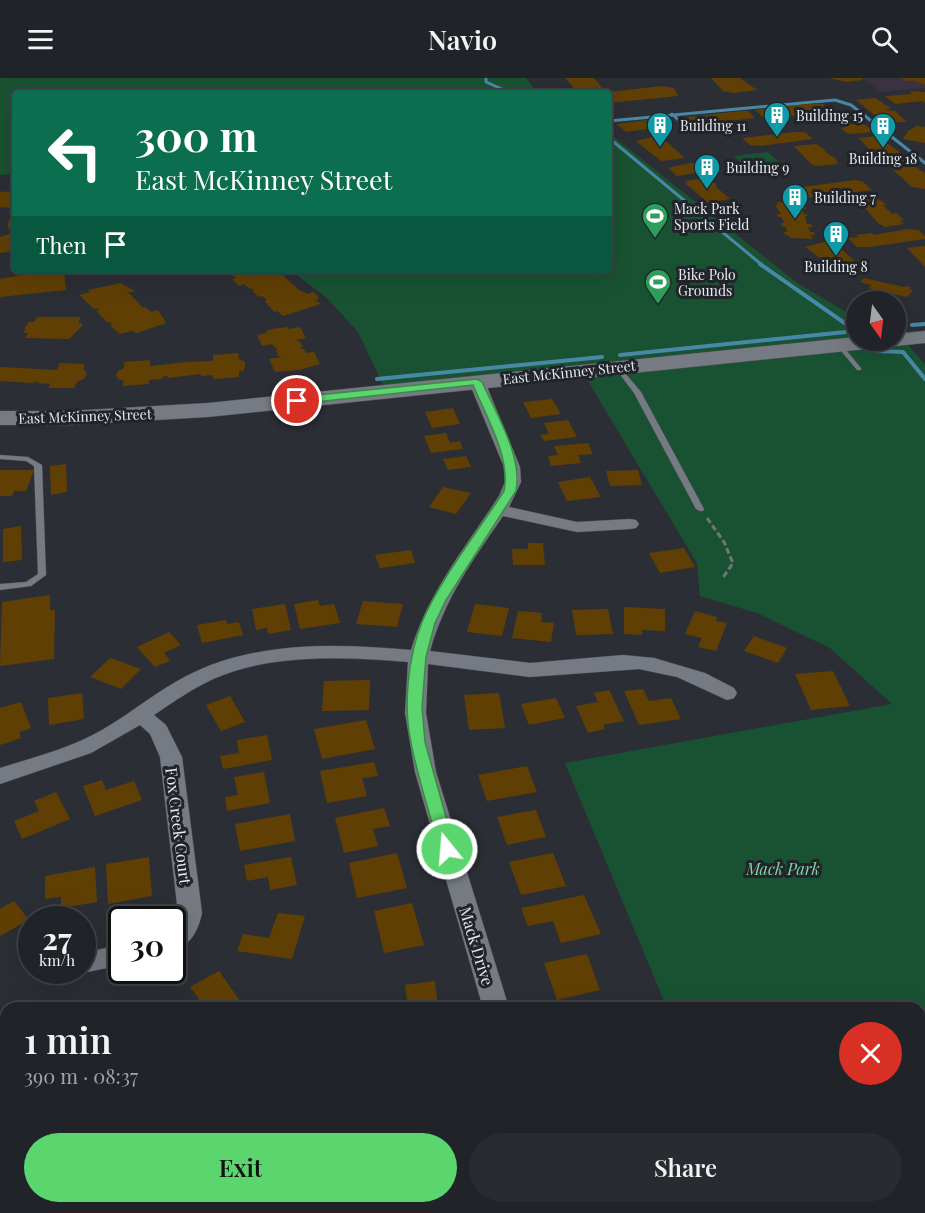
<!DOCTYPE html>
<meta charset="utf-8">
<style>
:root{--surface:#202328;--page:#282b30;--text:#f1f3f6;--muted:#a2a4a8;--line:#3d4045;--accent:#5bd56e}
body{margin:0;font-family:"Playfair Display",serif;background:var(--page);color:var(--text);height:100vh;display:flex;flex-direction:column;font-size:22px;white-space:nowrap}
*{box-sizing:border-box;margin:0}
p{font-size:20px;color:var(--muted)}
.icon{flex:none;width:33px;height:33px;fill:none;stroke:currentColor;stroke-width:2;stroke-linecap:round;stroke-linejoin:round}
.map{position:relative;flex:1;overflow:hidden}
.panel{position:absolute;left:0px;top:924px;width:926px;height:212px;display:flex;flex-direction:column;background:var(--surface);border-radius:18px 18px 0 0;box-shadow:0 6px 24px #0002,0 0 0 2px var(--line)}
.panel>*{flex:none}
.hud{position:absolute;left:12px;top:12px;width:600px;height:183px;border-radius:6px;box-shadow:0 6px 24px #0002,0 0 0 2px var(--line);background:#0b6e4f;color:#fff;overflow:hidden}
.needle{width:39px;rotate:166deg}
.fabs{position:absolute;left:846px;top:213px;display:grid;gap:12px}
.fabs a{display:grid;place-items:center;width:60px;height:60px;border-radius:50%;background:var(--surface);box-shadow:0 6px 24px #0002,0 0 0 2px var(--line);font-size:30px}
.speed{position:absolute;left:18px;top:828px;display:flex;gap:12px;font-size:30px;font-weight:700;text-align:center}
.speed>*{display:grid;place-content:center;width:78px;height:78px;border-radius:50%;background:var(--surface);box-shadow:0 6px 24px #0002,0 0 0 2px var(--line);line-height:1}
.speed small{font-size:15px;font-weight:400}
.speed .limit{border:3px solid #111;border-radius:9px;background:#fff;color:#111}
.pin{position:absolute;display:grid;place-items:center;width:51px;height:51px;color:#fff;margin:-26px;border:3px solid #fff;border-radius:50%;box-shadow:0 2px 6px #0007}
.me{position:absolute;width:66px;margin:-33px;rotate:343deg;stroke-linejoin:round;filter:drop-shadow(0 0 4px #0008)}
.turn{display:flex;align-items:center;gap:21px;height:126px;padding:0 24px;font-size:27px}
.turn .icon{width:78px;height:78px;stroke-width:2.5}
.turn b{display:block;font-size:42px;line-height:51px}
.then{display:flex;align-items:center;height:57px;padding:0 24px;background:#0003;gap:12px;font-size:22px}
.round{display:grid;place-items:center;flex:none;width:63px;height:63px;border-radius:32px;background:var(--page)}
.headline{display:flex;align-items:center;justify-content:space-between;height:102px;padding:0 24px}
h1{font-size:36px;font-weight:600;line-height:45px}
.primary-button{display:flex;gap:12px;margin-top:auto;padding:12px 24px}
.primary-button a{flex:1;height:69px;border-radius:36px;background:var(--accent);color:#111;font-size:24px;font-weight:600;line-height:69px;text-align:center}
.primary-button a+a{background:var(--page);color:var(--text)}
header{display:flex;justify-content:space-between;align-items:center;height:78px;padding:0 24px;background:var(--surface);font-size:27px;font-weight:600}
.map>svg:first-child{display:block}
.commercial{fill:#3b3241}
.green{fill:#195232}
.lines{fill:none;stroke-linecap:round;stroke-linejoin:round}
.stream-far1{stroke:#4888a7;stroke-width:3}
.stream{stroke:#4888a7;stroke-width:4}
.building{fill:#603f05}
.lane-casing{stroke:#4a4e52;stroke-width:1}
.street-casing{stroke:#4a4e52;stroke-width:1}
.secondary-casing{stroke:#4a4e52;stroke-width:1}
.path{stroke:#71757a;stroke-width:3;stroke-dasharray:6 3;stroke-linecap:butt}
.lane{fill:#767a82;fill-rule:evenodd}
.street{fill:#767a82;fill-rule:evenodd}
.secondary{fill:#767a82;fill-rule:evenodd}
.route{fill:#5bd56e;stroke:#3b8a48;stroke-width:1.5}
.labels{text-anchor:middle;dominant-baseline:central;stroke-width:6;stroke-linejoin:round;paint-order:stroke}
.far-poi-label{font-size:14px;fill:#e7e9ed;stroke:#21252b;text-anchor:start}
.far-street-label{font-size:14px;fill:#e7e9ed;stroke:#21252b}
.street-label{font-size:16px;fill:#e7e9ed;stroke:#21252b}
.park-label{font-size:16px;font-style:italic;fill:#82d6a2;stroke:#21252b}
</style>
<header><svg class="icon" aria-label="menu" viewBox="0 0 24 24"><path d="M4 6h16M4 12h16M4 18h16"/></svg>Navio<svg class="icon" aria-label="search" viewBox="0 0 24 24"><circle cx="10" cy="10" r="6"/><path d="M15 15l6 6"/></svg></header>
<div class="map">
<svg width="925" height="1135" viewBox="0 0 925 1135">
<rect width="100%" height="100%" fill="#2b2f35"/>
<path class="commercial" d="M862,0H925V10L881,14Z"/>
<path class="green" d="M0,0H526L537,15H15V96L0,97Z
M609,55L797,205L856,240V262L908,267L925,286V1135H752L750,1130H920V930H667L565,685L892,626L830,570L757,535L700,518L697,485L582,293L386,313L358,254L327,220L290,192H609Z
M768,74L784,89L751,92L733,78Z"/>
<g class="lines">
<path class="stream-far1" d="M486,0V4L511,15
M672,36L687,50
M609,43L835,22L851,27L925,85
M609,60L762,187
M710,143L732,145"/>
<path class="stream" d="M760,186L856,253
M912,247L925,246
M875,273L903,274L925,301
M620,277L856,253
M377,301L602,279"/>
</g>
<path class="building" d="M565,0H594L605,13L609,14L662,8L674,10L678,18L609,25V15H578Z
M711,0H740L757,12L734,15L723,13Z
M829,0H863V2L846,4Z
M901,0H925V7L916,3H906Z
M914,13L925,14V25L922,23L895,26L885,18L912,16L910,14Z
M875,20L891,30L884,32L895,33L907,44H883L856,22Z
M816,25L823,26L831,33L771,40L763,39L755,32Z
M741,33H748L755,40L693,47H685L678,40Z
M850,36L872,52H869L872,54L852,56L846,55L841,50H844L830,41L833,40L830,38Z
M662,40L673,47L626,54L616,46Z
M917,48L925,49V65L903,61L908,53Z
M795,54H805L813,61L761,68L750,67L742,60Z
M656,58L668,65L685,80L661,83L636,63Z
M877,58L905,78L902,79L908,84L890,86L867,69L859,60Z
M816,66L827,73H824L836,81L838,86L817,88L811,86L794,68Z
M690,85H699L708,93L677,98L668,90Z
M914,88L925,95V111L912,109L891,90Z
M707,100L718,108H715L730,121L708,125L685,105H687L685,103Z
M855,102L862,103L872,112L805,120H797L788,111Z
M15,113V173L0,175V159L14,154L8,150V143L11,141L9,133L12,130L0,129V114Z
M871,116L883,124L887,127H883L892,136L896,135L904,142L900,143L904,146L885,149L878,145L864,129L860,130L853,123H857L852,118Z
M777,124L800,125L801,128H805L806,131H802L804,136L808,137L805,139L807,146H811L812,149H808L810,154H814L815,157H811L813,161L790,160L788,157H785L784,154H787L786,149L782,148L781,145H784L782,139H778L777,136H781L775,127H778Z
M908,151L918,152L925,158V161L870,169H857L848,160L859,159L856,157L872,155L874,157Z
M828,163H832L855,183L857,182L868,190L841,195L831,187H833L827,185L805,169Z
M925,168V189L907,170Z
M47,192L52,194L64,193L66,212L0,219V201Z
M245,192H277L299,212L308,216L313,214L318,218L319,221L315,222L321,226L283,238L277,233L274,234L265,223L267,222L262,218L259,219L252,213L254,212L252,210L250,211L244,206L239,208L232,201L236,200L231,196Z
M864,200L904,209L905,208L911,209L909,211L913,212L907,219L898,217L869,210L871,207L860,204Z
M120,205L135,213L126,215L130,216L143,230L145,229L151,234L158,232L166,245L137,255L131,253L120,256L110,247L112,246L111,244L108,245L96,233L99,232L97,230L94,231L79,217L90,214L88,212Z
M37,239H81L78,245H82V248L69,261L25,260L28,255H24L25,249L29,244H34Z
M288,249L289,251L300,249L306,260L296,262L299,263L303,269L300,271H304L306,275L314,274L320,286L299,292L275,294L269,281L282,279L278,278L276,272H278L272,266L262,268L257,257L267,255L266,253L272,251Z
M238,275L239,281L245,284V289L243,293H239V299L213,301V297L201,298V296L168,300V298L162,299V301L149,302V306L123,308V302H118L119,299L116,300L117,294L124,290V284L150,282V288H152L186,284L213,283V277Z
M60,285L85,286L83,292H86L85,295H87L84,301L77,304L74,310H48L50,306L38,305L39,303L32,305L0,303V289L57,292Z
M552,321L561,336L531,340L523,324Z
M453,330L460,346L432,350L425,334Z
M568,342L577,359L544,363L540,357L549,356L544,345Z
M446,355L450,365L460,363L463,371L431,375L424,358Z
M588,365L593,376L578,377L581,385L551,388L548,378L558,377L554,368Z
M466,378L471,389L448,392L443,381Z
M66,386L67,414L51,417L50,388Z
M0,392H34L26,413H14L12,418H0Z
M638,392L642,407L610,408L606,393Z
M590,399L601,419L567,423L558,404Z
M443,409L471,415L456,436L429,429Z
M21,448L22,482L3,484V451Z
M528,465H543L545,487H513L512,471H528Z
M684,470L695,489L660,495L649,475Z
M411,472L415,485L380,490L375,477Z
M50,517V532H55L54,581L0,588L2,524Z
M318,522L320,528L334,526L340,545L300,551L294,526Z
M363,523L403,526L397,549L356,546Z
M285,526L291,552L268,556L267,550L256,552L252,531Z
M475,526L509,530L502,558L467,554Z
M624,529L665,531V553L642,552V557L624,556Z
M608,531L613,556L576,557L572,532Z
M518,533L542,535L541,544L554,545L551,564L512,560Z
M695,533L717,539L716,543L727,545L716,573L698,569L702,560L685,556Z
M226,542L227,546L239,544L243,557L202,565L197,547Z
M169,554L181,567L164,575L170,583L155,589L137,569Z
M754,558L787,570L778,585L744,573Z
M110,580L141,591L121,611L90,599Z
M833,593L850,628L811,632L795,596Z
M370,602L369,632L322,633L324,603Z
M643,611L649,623L671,620L681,641L639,647L624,613Z
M609,612L624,643L603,647L605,651L588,655L576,628L598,624L594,615Z
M82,615L84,641L49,647L48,620Z
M499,615L505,650L469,652L464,617Z
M230,618L245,644L221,653L206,627Z
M556,620L565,640L529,647L521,626Z
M21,624L31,650L19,654L21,660L0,667V630Z
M366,642L375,671L322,681L314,651Z
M267,657L272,682L223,691L220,678L239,675L237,662Z
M374,684L378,698L362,700L367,718L327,725L320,693Z
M527,688L537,714L487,723L478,697Z
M264,694L270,725L227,733L225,719L238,717L234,699Z
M102,702L106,712L134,703L142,722L95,738L83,708Z
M56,714L70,741L22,761L14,743L39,733L34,723Z
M384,730L390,748L373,751L378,768L344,775L335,740Z
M536,732L546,759L507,767L497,739Z
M290,736L295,763L240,773L235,746Z
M397,775L407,810L357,820L349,785Z
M553,775L566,808L521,817L509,784Z
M149,779L152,818L108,826L106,786Z
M291,779L297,807L270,812L268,799L247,803L244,787Z
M95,789L97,824L61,830V819L45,821V798Z
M584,817L601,856L561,865L553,843L528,848L521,830Z
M14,823L29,842L0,858V831Z
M412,825L424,867L384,875L374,833Z
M278,835L305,838L292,881L237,873L243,856L269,860Z
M587,876L600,912L557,922L544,885Z
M219,893L245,930H183L199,921L190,909Z
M435,903L438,930H408L405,907Z
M0,942L6,945V978L0,984Z
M42,1130H91L93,1135H39L38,1131Z
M667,1130H675L677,1135H646Z"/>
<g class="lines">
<g class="lane-casing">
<path id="lane" d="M839,265L841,266L861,290V292H857L837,268V266Z
M618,288L620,289L641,314L704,431L703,433H700L696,431L634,315L615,290Z
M0,377L28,379L42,387L46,497L31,508L0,512V506L26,504L38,496L34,388L26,383L0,381Z"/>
</g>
<g class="street-casing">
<path id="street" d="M477,299L485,304L520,389L521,404L509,429L577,444L630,441L636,442L639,446L636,450L630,451L577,454L503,438C472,483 445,520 430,573L530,585L623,577L654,580L705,595L734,610L737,615L734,620L727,622L677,599L639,591L530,599L428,586L426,635L436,694L509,930H483L415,694L405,635L408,584C345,579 272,575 213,601C192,611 173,624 154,637L166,647L182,679L202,835C198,853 191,867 172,874V849L176,846L178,835L160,679L150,656L140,647L91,675L0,706V690C35,679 71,670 102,652C135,633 164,607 199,592C264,563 341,566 411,572C429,513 466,469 499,418L505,404L504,389L469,304Z
M122,867V887L82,895L74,892H82V875Z
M205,1130H238L236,1135H203Z
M534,1130H562L563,1135H535Z"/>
</g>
<g class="secondary-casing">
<path id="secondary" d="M925,253V265L208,339L69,347H0V333H69L208,325L856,259V262H896V256Z"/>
</g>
<path class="path" d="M707,440L724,464L733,485L722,501"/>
<use href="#lane" class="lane"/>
<use href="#street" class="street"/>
<use href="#secondary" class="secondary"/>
</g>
<path class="route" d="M477,301L482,304C496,335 523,379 516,413L446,522L435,545L426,579L422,629L425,664L455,771L453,775H442L439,771C430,736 418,700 411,665C403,628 408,579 422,544C440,501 479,452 504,413C511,380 486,338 473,307L297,326L291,323L297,319Z"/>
<defs>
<g id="building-pin" transform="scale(1.35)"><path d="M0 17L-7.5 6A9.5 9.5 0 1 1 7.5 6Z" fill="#0f9aa8" stroke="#21252b"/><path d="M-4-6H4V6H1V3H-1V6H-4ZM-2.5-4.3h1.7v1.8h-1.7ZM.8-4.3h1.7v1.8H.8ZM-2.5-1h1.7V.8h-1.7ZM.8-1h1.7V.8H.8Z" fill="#fff"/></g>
<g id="stadium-pin" transform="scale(1.35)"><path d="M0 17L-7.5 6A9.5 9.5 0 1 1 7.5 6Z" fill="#2e9e5b" stroke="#21252b"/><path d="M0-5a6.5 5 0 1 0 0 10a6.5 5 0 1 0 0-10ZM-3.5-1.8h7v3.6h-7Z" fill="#fff"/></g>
</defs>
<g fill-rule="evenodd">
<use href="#building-pin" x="777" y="37"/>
<use href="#building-pin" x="660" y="47"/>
<use href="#building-pin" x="883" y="48"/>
<use href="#building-pin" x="707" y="89"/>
<use href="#building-pin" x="795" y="119"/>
<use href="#stadium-pin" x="655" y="138"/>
<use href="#building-pin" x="836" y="156"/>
<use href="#stadium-pin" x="658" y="204"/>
</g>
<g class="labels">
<g class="far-poi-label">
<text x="796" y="37">Building 15</text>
<text x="680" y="47">Building 11</text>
<text x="883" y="80" text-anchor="middle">Building 18</text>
<text x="726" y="89">Building 9</text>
<text x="814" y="119">Building 7</text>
<text x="674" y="130">Mack Park<tspan x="674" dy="16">Sports Field</tspan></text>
<text x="836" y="188" text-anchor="middle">Building 8</text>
<text x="678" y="196">Bike Polo<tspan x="678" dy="16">Grounds</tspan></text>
</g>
<g class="far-street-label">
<text transform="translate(569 294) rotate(-6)">East McKinney Street</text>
<text transform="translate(85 338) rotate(-2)">East McKinney Street</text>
</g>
<g class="street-label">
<text transform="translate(179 748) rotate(83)">Fox Creek Court</text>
<text transform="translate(477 868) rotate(73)">Mack Drive</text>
</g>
<g class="park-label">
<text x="783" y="790">Mack Park</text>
</g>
</g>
</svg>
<div class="fabs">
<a><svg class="needle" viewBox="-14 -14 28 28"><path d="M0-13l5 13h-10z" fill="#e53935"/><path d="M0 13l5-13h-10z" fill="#a2a4a8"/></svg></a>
</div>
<div class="speed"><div>27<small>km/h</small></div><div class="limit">30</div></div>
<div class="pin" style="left:297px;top:323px;background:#d93025"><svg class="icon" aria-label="arrive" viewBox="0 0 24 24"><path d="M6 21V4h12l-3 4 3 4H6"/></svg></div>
<svg class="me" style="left:447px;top:771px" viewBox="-20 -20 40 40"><circle r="17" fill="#5bd56e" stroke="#fff" stroke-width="3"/><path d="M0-11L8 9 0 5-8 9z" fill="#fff"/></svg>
<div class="hud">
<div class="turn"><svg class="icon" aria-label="left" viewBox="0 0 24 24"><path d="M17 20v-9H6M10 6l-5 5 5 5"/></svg><div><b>300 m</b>East McKinney Street</div></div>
<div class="then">Then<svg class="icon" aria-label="arrive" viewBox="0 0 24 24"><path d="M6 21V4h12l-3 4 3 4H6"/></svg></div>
</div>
<section class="panel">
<div class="headline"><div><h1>1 min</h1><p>390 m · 08:37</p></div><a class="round" style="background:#d93025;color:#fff"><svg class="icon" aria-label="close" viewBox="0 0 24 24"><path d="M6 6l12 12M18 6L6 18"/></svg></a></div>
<div class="primary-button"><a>Exit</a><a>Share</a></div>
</section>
</div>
